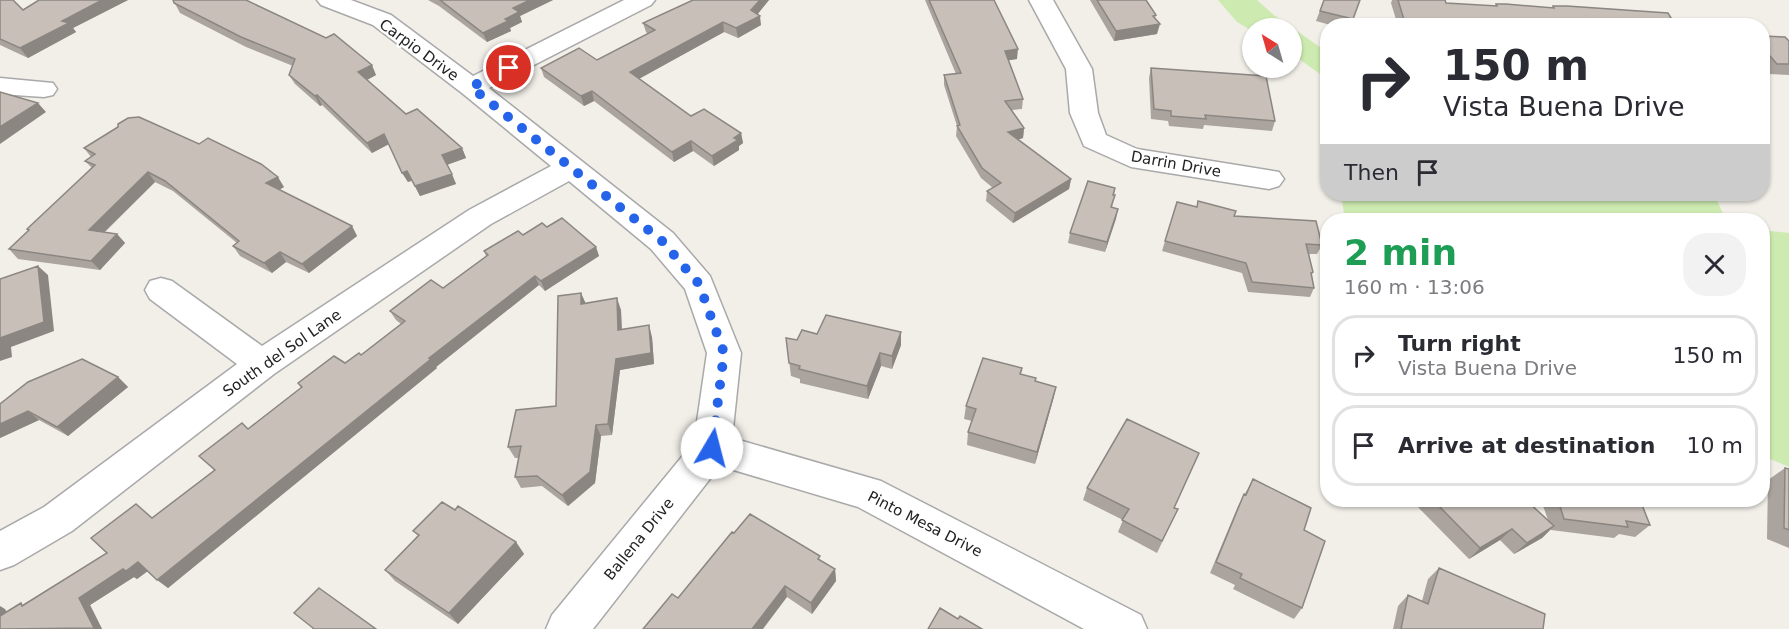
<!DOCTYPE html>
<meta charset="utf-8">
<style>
:root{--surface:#fff;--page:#f2f2f3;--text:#2b2b33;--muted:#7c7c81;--line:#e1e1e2}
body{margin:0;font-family:"DejaVu Sans",sans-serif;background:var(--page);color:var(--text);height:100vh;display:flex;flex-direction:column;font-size:22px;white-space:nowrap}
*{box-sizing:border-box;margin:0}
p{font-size:20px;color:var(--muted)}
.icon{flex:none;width:33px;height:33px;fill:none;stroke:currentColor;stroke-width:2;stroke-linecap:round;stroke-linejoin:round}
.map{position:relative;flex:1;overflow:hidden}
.side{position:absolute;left:1320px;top:213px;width:450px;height:294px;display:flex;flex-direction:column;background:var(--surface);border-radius:24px;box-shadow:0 2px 4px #0004}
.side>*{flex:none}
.top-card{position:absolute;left:1320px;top:18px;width:450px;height:183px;border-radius:24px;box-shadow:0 2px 4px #0004;background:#fff;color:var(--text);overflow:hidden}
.needle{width:39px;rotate:323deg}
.buttons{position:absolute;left:1242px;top:18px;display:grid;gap:12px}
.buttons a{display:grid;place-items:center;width:60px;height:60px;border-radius:50%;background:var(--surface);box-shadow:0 2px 4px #0004;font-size:30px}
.pin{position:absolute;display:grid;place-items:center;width:51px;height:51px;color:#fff;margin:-26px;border:3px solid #fff;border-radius:50%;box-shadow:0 2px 6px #0007}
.me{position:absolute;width:66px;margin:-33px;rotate:8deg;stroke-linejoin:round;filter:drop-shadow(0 0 4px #0008)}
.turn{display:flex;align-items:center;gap:21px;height:126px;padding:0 24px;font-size:27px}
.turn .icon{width:78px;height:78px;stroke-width:2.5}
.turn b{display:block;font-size:42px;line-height:51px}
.then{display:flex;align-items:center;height:57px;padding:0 24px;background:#0003;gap:12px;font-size:22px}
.round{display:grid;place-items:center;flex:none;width:63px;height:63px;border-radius:24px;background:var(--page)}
.headline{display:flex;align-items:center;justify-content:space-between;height:102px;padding:0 24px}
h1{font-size:36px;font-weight:600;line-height:45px;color:#1e9e55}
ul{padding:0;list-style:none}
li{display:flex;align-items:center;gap:18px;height:81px;margin:0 12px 9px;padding:0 12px;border:3px solid var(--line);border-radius:24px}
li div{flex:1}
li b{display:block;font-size:22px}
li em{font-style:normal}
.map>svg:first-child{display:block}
.grass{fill:#cdebb0}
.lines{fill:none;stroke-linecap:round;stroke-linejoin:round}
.minor-casing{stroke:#a9a9a9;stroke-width:3}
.minor{fill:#fff;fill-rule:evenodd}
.wall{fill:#aba49e}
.shaded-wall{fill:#8b8681}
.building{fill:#c7bfb8;stroke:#8b8681;stroke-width:1.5}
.route{stroke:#2563eb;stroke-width:10;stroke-dasharray:0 18}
.labels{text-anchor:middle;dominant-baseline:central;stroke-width:4.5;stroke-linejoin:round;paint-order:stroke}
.street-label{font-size:15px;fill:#222;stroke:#fff}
</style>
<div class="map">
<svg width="1789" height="629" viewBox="0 0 1789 629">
<rect width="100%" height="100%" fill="#f2efe9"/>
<path class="grass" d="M1218,0H1257L1274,15L1327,52V79L1292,54V28H1252V31L1237,22Z
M1341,194H1714L1726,220H1345Z
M1762,230L1789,233V467L1763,456Z"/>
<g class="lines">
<g class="minor-casing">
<path id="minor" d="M317,0H351L391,15L473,76L624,0H655L651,5L489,88L673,233L710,276L741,353L732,438L881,481L1141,615L1147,629H1084L858,507L720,466L593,629H546L552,615L694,442L707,353L685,289L651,249L569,181L491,224L274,374L72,531L14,565L0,570V531L44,507L237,364L150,299L145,290L150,281L161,278L172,281L262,346L469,210L551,166L462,93L373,25L321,5Z
M1029,0H1053L1092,69L1098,113L1106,135L1137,149L1279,172L1284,179L1279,186L1269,189L1131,167L1084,146L1070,113L1066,69Z
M0,78L53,83L57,89L53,95L44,97L0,94Z"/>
</g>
<use href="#minor" class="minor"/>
</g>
<path class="wall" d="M0,0L23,10L39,0H128L73,28L76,32L28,58L0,45Z
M173,0L376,75L367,80L406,114L462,148L466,158L447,165L456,184L420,196L412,181L408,182L389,144L372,153L322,105L320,106L295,84L289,75L293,66L246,47L180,13Z
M428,0H553L520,16L522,22L510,28L511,31L487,42L439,6Z
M769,0L757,14L761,25L738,38L724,32L639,79L691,116L741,133L743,143L739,146V150L714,166L693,151L674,162L594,101L584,106L544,77L541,68L597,60L648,34L646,32L643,23Z
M925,0H994L1017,59L1008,60L1023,99L1022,109L1012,110L1024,128L1023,138L1018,140L1071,179L1069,189L1013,223L986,201L987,191L993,188L981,178L956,136L957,126L944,85V75L956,74Z
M1090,0H1146L1156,15L1155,18L1157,34L1114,41Z
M1324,0H1360L1350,26H1334L1316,21Z
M1392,0H1445L1446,3L1495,6L1496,4L1552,8L1553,6L1676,26H1398L1391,3Z
M1762,36L1789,41V75L1769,74L1762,66Z
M1151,68L1275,121L1272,131L1204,125L1203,129L1169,126L1168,121L1151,119L1149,78Z
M84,148L284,187L279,190L352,226L357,236L309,273L286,262L272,273L240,256L233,246L237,243L173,191L155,182L105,232L117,234L125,243L100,270L18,259L9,249L28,231L27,229L92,168L85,161L91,157Z
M1115,188L1112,208L1118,209L1105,252L1068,243L1070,233Z
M1177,202L1322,245L1317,254H1309L1313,272L1312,275L1314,288L1310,297L1248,292L1242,273L1162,251Z
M547,227L596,247L599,256L545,291L539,285L436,367L437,368L168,588L148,571L137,579L134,577L90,605L102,629H0L5,609L6,612L24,604L107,553L214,470L199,456L248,429L301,388L298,383L345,363L361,355L401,324L396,320L390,311L443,288L486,256L484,251L523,235Z
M581,293L585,303L621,310L622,329L652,337L654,364L620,370L612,435L601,436L595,483L568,506L542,486L521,488L515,477L519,458H515L508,447L556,406Z
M901,332V345L892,369L881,366L868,399L800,383V379L791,376L786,338L797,340L817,334Z
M1022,368L1021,374L1035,381L1056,387L1053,400L1035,464L967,445L968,432L972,421L964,419L966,406Z
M118,377L128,387L68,436L39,420L0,438V404Z
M1785,468L1789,469V548L1767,539L1768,480Z
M1253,479L1304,530L1302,608L1294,619L1233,589L1235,585L1210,573L1238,506Z
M1087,488L1178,509L1157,553L1118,532L1123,520L1083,500Z
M1411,500H1526L1548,520L1541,500H1640L1650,525L1635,537L1619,534L1614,538L1551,530V529L1542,538L1514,554L1500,540L1469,559Z
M455,510L516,542L524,554L458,624L395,581L385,570L418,536L413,531Z
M1439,568L1543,629H1393L1398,606L1408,595L1422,601L1428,579Z
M835,569L836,581L812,614L787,597L678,598Z"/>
<path class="shaded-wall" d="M102,0H128L73,28L76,32L28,58L20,48L62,21Z
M530,0H553L520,16L522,22L510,28L511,31L487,42L483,33L505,19L513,8Z
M760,0H769L753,20L760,16L761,25L738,38L736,28Z
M723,22L724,32L633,82L630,72Z
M1160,24L1157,34L1114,41L1116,31Z
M1018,49L1017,59L1004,61L1005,51Z
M372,65L376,75L363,82L358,72Z
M592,91L594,101L584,106L581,96Z
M317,95L322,105L320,106L315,96Z
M38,103L46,112L0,144V127Z
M1024,128L1023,138L1007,142L1008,132Z
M741,133L743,143L739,146V150L714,166L712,156Z
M384,134L389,144L372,153L367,143Z
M691,141L693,151L674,162L672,152Z
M462,148L466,158L446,165L442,155Z
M407,171L412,180L408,182L402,173Z
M148,172L155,182L97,239L89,230Z
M452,174L456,184L420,196L415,186Z
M278,177L284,187L273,193L266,183Z
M1071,179L1069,189L1013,223L1015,213Z
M1118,209L1116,219L1105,252L1107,242Z
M352,226L357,236L309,273L302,264Z
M117,234L125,243L100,270L91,261Z
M596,247L599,256L545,291L541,281Z
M280,252L286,262L272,273L264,263Z
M38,266L48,275L54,331L11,347L12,357L0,361V338Z
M535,276L539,285L436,367L437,368L168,588L157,580L429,358Z
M581,293L586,304H581Z
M617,298L621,310L622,342L618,330Z
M649,325L652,337L654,364L620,370L612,435L608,424L616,359Z
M901,332V345L892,369V356Z
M880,353L881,366L868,399L867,386Z
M118,377L128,387L68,436L57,427Z
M1056,387L1053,400L1035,464L1037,452Z
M28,411L39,420L0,438V424Z
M596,425L601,436L595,483L568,506L562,495Z
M1554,526L1542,538L1514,554L1527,543Z
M1512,529L1500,540L1469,559L1480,548Z
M516,542L524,554L458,624L449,613Z
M138,562L149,570L137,579L134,577L90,605L102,629H93L79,598L123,569Z
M835,569L836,581L812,614L811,603Z
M785,586L787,597L763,629H752Z
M0,606L5,609L12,624L0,617Z"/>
<path class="building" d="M0,0H13L23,10L39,0H102L62,21L69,23L20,48L0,39Z
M173,0H246L326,38L334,34L372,65L358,72L406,114L417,109L462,148L442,155L452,174L415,186L407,171L402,173L384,134L367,143L317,95L315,96L289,75L295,59L241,37L174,3Z
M440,0H530L513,8L519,12L505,19L508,21L483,33Z
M693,0H760L751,10L760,16L736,28L723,22L630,72L691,116L704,109L741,133L734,138L738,140L712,156L691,141L672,152L592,91L581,96L541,68L579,48L597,60L655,30L643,23Z
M929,0H994L1018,49L1005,51L1023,99L1005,101L1024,128L1008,132L1071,179L1015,213L987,191L1001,183L982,168L957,126L960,125L944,75L961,73Z
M1097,0H1146L1156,15L1153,16L1160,24L1116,31Z
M1324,0H1360L1353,19L1320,11Z
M1398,0H1445L1446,3L1497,6L1496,4H1506L1554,8L1553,6H1567L1668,13L1676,26H1406Z
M1762,36L1785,37L1789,41V64H1777L1762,47Z
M1151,68L1266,76L1275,121L1205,115L1206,119L1171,116V111L1154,109Z
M0,92L38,103L0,127Z
M139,117L199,144L208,138L261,164L278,177L266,183L352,226L302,264L280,252L264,263L233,246L239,241L165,181L148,172L89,230L117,234L91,261L9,249L29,230L27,229L95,165L85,161L95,154L84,148L118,127V124L128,118Z
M1088,181L1115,188L1113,195H1115L1111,207L1118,209L1107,242L1070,233Z
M1198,201L1236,211L1234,216L1316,221L1322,245L1306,244L1313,272L1311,273L1314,288L1252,282L1246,263L1165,241L1177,202L1197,207Z
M562,218L596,247L541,281L535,276L429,358L431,359L157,580L138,562L126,571L123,569L79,598L94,628L0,629V616L21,603L22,606L107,553L91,538L136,504L152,518L215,470L199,456L242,423L248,429L302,387L298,383L334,356L345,363L359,353L361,355L405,321L390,311L431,280L443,288L488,255L484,251L518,231L523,235L542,223L547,227Z
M38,266L44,322L0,338L1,347L0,348V279Z
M581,293V304L617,298L618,330L649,325L651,353L616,359L608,424L596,425L590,472L562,495L537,476L515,477L521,446L508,447L516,410L556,406L558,296Z
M826,315L901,332L892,356L880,353L867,386L799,369L800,366L789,363L786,338L797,340L802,330L817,334Z
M983,358L1022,368L1020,374L1036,378L1035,381L1056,387L1037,452L968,432L976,409L966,406Z
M82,359L118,377L57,427L28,411L0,424V404L28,382Z
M1127,419L1199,453L1174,508L1178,509L1162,541L1122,520L1129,509L1087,488Z
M1785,468L1789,469V530L1784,528Z
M1253,479L1311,508L1304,530L1325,541L1302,608L1240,578L1242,574L1216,562L1244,494L1246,495Z
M1433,500H1526L1554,526L1527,543L1512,529L1480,548Z
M1558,500H1640L1650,525L1626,521L1628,527L1564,519Z
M442,502L455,510L458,506L516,542L449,613L385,570L419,535L413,531Z
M750,514L820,556L818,559L835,569L811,603L785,586L752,629H643L672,594L678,598L732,532L734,533Z
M1439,568L1545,614L1543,629H1401L1408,595L1428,604Z
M319,588L376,629H313V628L294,613Z
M940,608L958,619L960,616L982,629H928Z"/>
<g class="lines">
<path class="route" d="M509,68L471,87L662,241L699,284L724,353L712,448"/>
</g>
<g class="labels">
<g class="street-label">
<text transform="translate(419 50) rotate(36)">Carpio Drive</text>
<text transform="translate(1176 164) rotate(10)">Darrin Drive</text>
<text transform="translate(282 353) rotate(-35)">South del Sol Lane</text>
<text transform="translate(925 524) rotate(27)">Pinto Mesa Drive</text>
<text transform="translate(639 539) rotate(-51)">Ballena Drive</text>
</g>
</g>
</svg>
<div class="buttons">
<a><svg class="needle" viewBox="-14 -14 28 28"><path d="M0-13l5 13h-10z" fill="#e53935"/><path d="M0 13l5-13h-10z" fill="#7c7c81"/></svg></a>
</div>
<div class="pin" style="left:509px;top:68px;background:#d93025"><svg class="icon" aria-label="arrive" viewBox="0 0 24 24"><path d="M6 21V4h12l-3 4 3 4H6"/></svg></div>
<svg class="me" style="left:712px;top:448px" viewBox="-20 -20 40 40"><circle r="19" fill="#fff"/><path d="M0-13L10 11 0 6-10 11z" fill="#2563eb"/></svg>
<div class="top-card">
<div class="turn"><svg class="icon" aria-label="right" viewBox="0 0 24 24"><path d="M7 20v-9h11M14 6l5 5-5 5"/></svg><div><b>150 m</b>Vista Buena Drive</div></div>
<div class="then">Then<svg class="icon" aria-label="arrive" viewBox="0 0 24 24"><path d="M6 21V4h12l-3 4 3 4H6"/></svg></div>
</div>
<section class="side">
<div class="headline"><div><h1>2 min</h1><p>160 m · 13:06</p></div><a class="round"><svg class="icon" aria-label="close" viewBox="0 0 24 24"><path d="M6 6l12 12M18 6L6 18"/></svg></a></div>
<ul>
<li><svg class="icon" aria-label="right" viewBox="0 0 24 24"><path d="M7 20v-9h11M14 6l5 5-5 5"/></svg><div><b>Turn right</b><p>Vista Buena Drive</p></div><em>150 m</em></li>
<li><svg class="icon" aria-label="arrive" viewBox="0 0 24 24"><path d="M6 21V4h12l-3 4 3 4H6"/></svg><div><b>Arrive at destination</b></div><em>10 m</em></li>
</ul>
</section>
</div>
